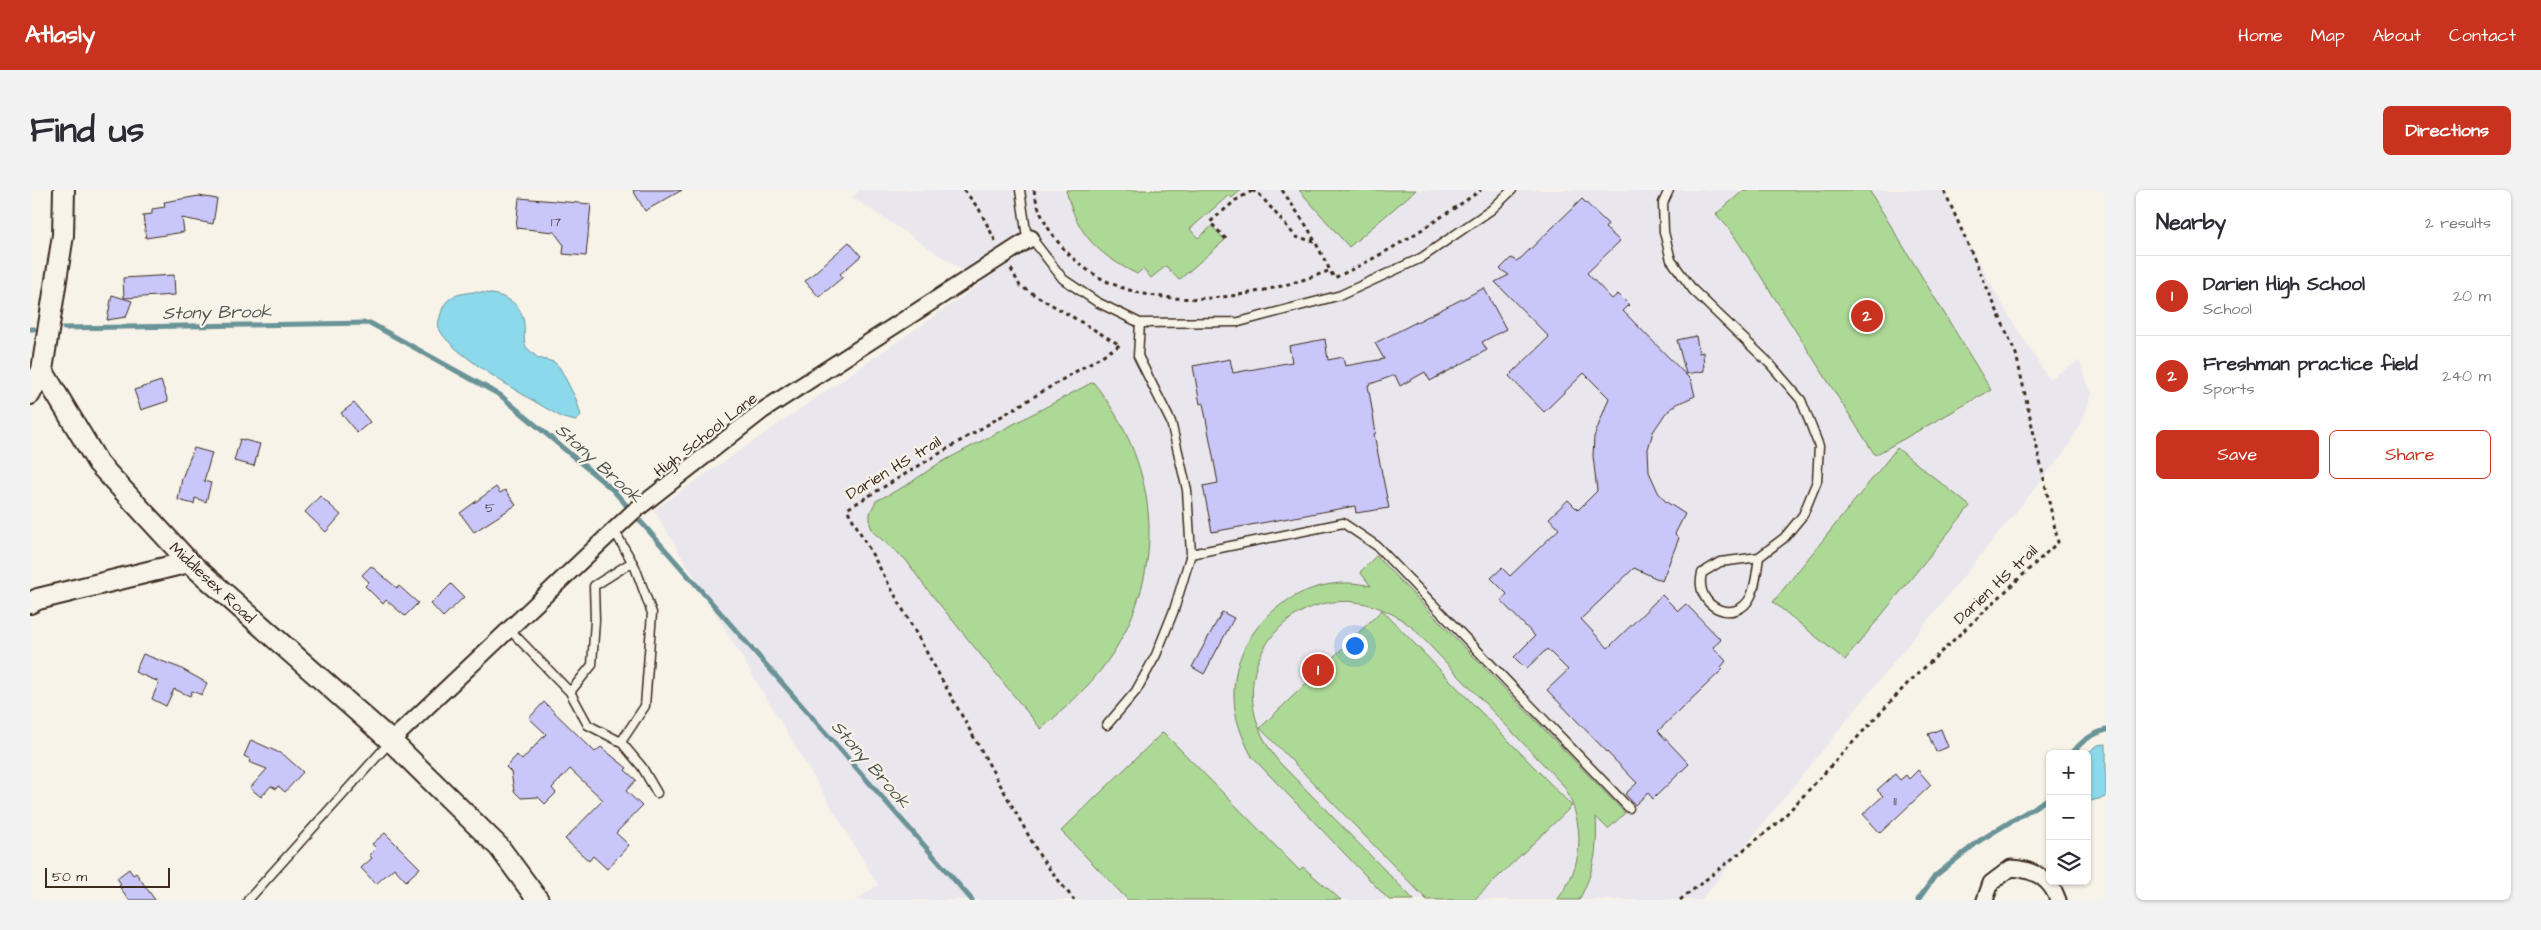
<!DOCTYPE html>
<meta charset="utf-8">
<style>
body{margin:0;font-family:"Architects Daughter",sans-serif;background:#f2f2f3;color:#2b2b33}
.controls{position:absolute;right:15px;bottom:15px;display:grid;overflow:hidden;border-radius:8px;box-shadow:0 1px 4px #0004}
.controls button{width:45px;height:45px;display:grid;place-items:center;padding:0;border:0;border-bottom:1px solid #e1e1e2;background:#fff;color:#2b2b33;font:25px sans-serif}
.scale{position:absolute;left:15px;bottom:12px;width:125px;box-sizing:border-box;padding-left:5px;border:2px solid #3b2a1e;border-top:0;font-size:14px;line-height:18px;white-space:nowrap;color:#3b2a1e;-webkit-text-stroke:4px #f7f3e8;paint-order:stroke}
.you{position:absolute;left:1324px;top:455px;width:18px;height:18px;margin:-12px;border:4px solid #fff;border-radius:50%;background:#1a73e8;box-shadow:0 0 0 8px #1a73e833}
.badge{display:grid;place-items:center;width:32px;height:32px;border-radius:50%;background:#c8321e;color:#fff;font-size:16px;font-weight:700}
.pin{position:absolute;translate:-50% -50%;border:2px solid #fff;box-shadow:0 1px 5px #0006}
.list{margin:0;padding:0;list-style:none}
h2{display:flex;justify-content:space-between;align-items:center;height:65px;margin:0;padding:0 20px;font-size:21px}
h2 small{font-size:16px;font-weight:400;color:#7c7c81}
.list li{display:grid;grid-template-columns:32px 1fr auto;gap:15px;align-items:center;box-sizing:border-box;height:80px;padding:0 20px;border-top:1px solid #e1e1e2}
.list b{display:block;font-size:19px;white-space:nowrap}
.list p{margin:0;font-size:16px;white-space:nowrap;color:#7c7c81}
.list em{font-size:16px;font-style:normal;color:#7c7c81}
.actions{display:flex;gap:10px;padding:15px 20px}
.actions a{flex:1;padding:11px 0;border:1px solid #c8321e;border-radius:8px;text-align:center;font-size:18px;color:#c8321e}
.actions .main{background:#c8321e;color:#fff}
.icon{flex:none;width:28px;height:28px;fill:none;stroke:currentColor;stroke-width:2;stroke-linecap:round;stroke-linejoin:round}
.map{position:relative;flex:none;width:2076px;height:710px;overflow:hidden;border-radius:8px}
header{display:flex;align-items:center;gap:30px;box-sizing:border-box;height:70px;padding:0 25px;background:#c8321e;color:#fff}
header strong{font-size:24px}
nav{display:flex;gap:28px;margin-inline-start:auto;font-size:18px}
.intro{display:flex;align-items:center;justify-content:space-between;box-sizing:border-box;height:120px;padding:0 30px}
h1{margin:0;font-size:35px}
.button{padding:12px 22px;border-radius:8px;background:#c8321e;color:#fff;font-size:18px;font-weight:700}
main{display:flex;gap:30px;padding:0 30px}
aside{flex:1;background:#fff;border-radius:8px;box-shadow:0 1px 4px #0004}
.map>svg:first-child{display:block}
.built{fill:#e9e6ed}
.green{fill:#add996;stroke:#74825a}
.water{fill:#8bd9ea;stroke:#6b9398}
.lines{fill:none;stroke-linecap:round;stroke-linejoin:round}
.stream{stroke:#6b9398;stroke-width:5}
.building{fill:#c9c7fa;stroke:#3b2a1e}
.lane-casing{stroke:#3b2a1e;stroke-width:11}
.street-casing{stroke:#3b2a1e;stroke-width:19}
.secondary-casing{stroke:#3b2a1e;stroke-width:24}
.path{stroke:#3b2a1e;stroke-width:3;stroke-dasharray:4 4;stroke-linecap:butt}
.lane{stroke:#f7f3e8;stroke-width:8}
.street{stroke:#f7f3e8;stroke-width:15}
.secondary{stroke:#f7f3e8;stroke-width:20}
.labels{text-anchor:middle;stroke-width:4.5;stroke-linejoin:round;paint-order:stroke}
.number-label{font-size:14px;fill:#5e5155}
.street-label{font-size:16px;fill:#3b2a1e;stroke:#f7f3e8}
.water-label{font-size:18px;font-style:italic;fill:#4f5651;stroke:#f7f3e8}
</style>
<header>
<strong>Atlasly</strong>
<nav><a>Home</a><a>Map</a><a>About</a><a>Contact</a></nav>
</header>
<div class="intro"><h1>Find us</h1><a class="button">Directions</a></div>
<main>
<div class="map">
<svg width="2076" height="710" viewBox="0 0 2076 710">
<rect width="100%" height="100%" fill="#f7f3e8"/>
<filter id="ink" filterUnits="userSpaceOnUse"><feTurbulence type="fractalNoise" baseFrequency=".02" numOctaves="2"/><feDisplacementMap in="SourceGraphic" scale="10" xChannelSelector="R" yChannelSelector="G"/><feConvolveMatrix kernelMatrix="1 2 1 2 8 2 1 2 1" color-interpolation-filters="sRGB"/></filter>
<g filter="url(#ink)">
<path class="built" d="M829 0H1914L1930 38 1977 123 2019 189 2049 171 2062 204 2052 231 2036 260 1671 710H826L848 695 624 320 952 93 822 7Z"/>
<path class="green" d="M1036 0H1211L1202 8 1199 5 1160 39 1168 48 1182 36 1195 50 1149 90 1136 76 1121 88 1113 79 1107 84C1067 64 1047 44 1036 0Z
M1269 0H1386L1319 57Z
M1714 0H1839L1961 200 1845 265 1728 82 1701 41 1686 24Z
M1063 192C1126 270 1139 369 1086 458 1067 490 1039 515 1011 539L893 394 876 370 843 342 840 334V323L846 311 877 295 908 274Z
M1867 258 1940 316 1815 470 1743 412Z
M1346 366 1595 623 1578 639 1566 627C1568 659 1564 682 1549 710H1527C1555 675 1555 634 1534 596L1383 438C1285 358 1169 474 1249 572L1384 710H1359L1222 567C1212 547 1204 528 1204 506 1202 436 1273 379 1341 396L1330 382Z
M1352 420 1542 616 1444 710H1397L1230 538Z
M1133 542 1269 680 1273 677 1311 710H1098L1031 641Z"/>
<path class="water" d="M443 102C465 103 492 107 494 134 495 142 493 149 496 157L508 168 524 172 530 178 546 209 551 225 546 231 533 228C509 214 417 163 409 138 407 132 411 125 412 120 417 105 430 104 443 102Z
M2076 554V607L2057 612 2056 564 2068 555Z"/>
<g class="lines">
<path class="stream" d="M34 138 340 133 470 205 583 300 942 710
M0 139H4
M2042 564C2050 552 2062 544 2076 540
M1888 710 1905 686 1949 651 2016 610 2020 605"/>
</g>
<path class="building" d="M603 0H652L615 21Z
M169 6 187 9 183 34 152 28 154 42 116 48 113 25 122 24V19L135 17 134 12Z
M489 8 561 14 556 66 533 64 534 55 524 42 486 38Z
M1552 9 1578 34 1575 38 1590 51 1557 83 1582 109 1588 104 1599 115 1593 121 1661 190 1665 206 1647 214 1635 224 1623 242 1618 259 1619 282 1628 302 1635 311 1655 324 1645 344 1649 348 1632 391 1604 378 1551 429 1578 458 1632 405 1648 421 1656 414 1691 450 1683 457 1696 471 1691 477 1693 479 1628 541 1659 574 1623 609 1618 603 1605 615 1595 604 1607 593 1517 500 1538 480 1517 459 1496 479 1484 467 1505 446 1471 411 1477 404 1461 388 1472 378 1480 386 1529 339 1519 328 1538 310 1548 320 1567 301 1563 266 1564 247 1579 208 1554 183 1514 222 1479 186 1519 147 1465 92 1479 85 1470 79 1481 68 1486 71 1491 68Z
M819 52 831 66 810 84 813 87 789 107 775 91Z
M144 85 145 105 94 108 93 88Z
M1454 98 1476 139 1452 152 1457 160 1400 191 1395 182 1370 196 1365 185 1338 195 1346 243 1344 244 1359 318 1326 323 1325 316 1182 342 1173 296 1188 293 1173 213 1170 214 1163 176 1200 169 1203 183 1262 172 1259 156 1295 149 1298 170 1313 167 1315 176 1354 169 1345 153Z
M82 105 102 111 96 127 77 130Z
M1666 146 1669 163 1673 162 1674 181 1656 184 1647 150Z
M131 191 138 211 111 220 104 200Z
M324 213 340 232 327 243 311 223Z
M210 249 230 254 224 276 204 271Z
M164 258 182 263 174 291 181 293 176 312 165 308 164 314 148 310 152 288Z
M466 297 470 303 475 300 486 315 444 342 430 323Z
M290 306 311 325 296 342 275 322Z
M341 376 367 398 369 396 388 413 375 426 356 410 353 414 335 396 339 392 332 385Z
M421 394 434 407 413 427 401 414Z
M1192 422 1204 428 1174 484 1162 477Z
M113 464 150 478 177 493 172 505 162 501 160 506 144 499 136 516 122 509 129 492 105 482Z
M514 512 565 562 571 557 597 578 595 580 606 590 596 601 612 616 586 643 599 655 577 679 563 666 559 671 535 649 573 610 540 579 522 598 526 603 515 614 508 607 491 608 484 601 481 582 476 577 487 565 492 570 516 544 499 528Z
M1911 539 1918 557 1906 562 1898 544Z
M221 550 254 565 273 582 255 602 248 596 246 599 241 596 231 607 220 598 237 579 219 572 220 569 214 566Z
M1888 580 1901 595 1850 643 1833 624 1853 606 1847 600 1865 584 1870 590 1876 585 1879 589Z
M355 643 390 678 376 691 364 678 346 694 331 678 342 668 339 665 346 658 342 654Z
M99 679 103 685 106 683 125 710H99L89 696 91 694 87 688Z"/>
<g class="lines">
<defs>
<path id="lane" d="M990 0 996 41 1033 89 1067 112 1110 133 1209 132 1311 105 1391 68 1461 20 1482 0
M1639 0 1633 13 1634 42 1641 70 1663 100 1740 174 1771 210 1789 256 1787 291 1773 325 1754 348 1729 367 1690 372 1672 383C1663 418 1707 436 1721 406 1726 395 1727 379 1729 367
M584 340 605 377 622 423 615 516 591 552
M1161 364 1313 333 1347 356 1599 618
M478 438 540 502 558 535 591 552 612 577 627 603
M540 502 562 475 565 430 564 396 602 372
M1077 535 1106 501 1126 465 1144 420 1161 364 1157 300 1141 232 1108 166 1110 133
M218 710 361 551"/>
<path id="street" d="M361 551 603 322 732 221 1001 48
M1955 710 1961 693 1981 678C2003 679 2021 689 2028 710"/>
<path id="secondary" d="M34 0 33 45 12 180 68 273 159 372 361 551 469 657 508 710
M0 204 12 180
M0 413 8 409 159 372"/>
</defs>
<use href="#lane" class="lane-casing"/>
<use href="#street" class="street-casing"/>
<use href="#secondary" class="secondary-casing"/>
<path class="path" d="M934 0 949 19 967 54
M1004 0C1008 23 1019 43 1035 60 1100 132 1220 111 1301 80
M1222 0 1230 5 1266 47 1284 51
M1252 0 1278 38 1304 88C1357 64 1403 33 1451 0
M1196 49 1180 32 1206 10 1222 1
M981 79 990 96 1090 155 817 319 1011 668 1044 710
M1650 710 1749 632 1878 493 2028 352 1986 164 1914 0"/>
<use href="#lane" class="lane"/>
<use href="#street" class="street"/>
<use href="#secondary" class="secondary"/>
</g>
</g>
<g class="labels">
<g class="number-label">
<text x="526" y="36">17</text>
<text x="460" y="322">5</text>
<text x="1865" y="615">11</text>
</g>
<g class="street-label">
<text transform="translate(675 244) rotate(-38)" y="6">High School Lane</text>
<text transform="translate(863 277) rotate(-31)" y="6">Darien HS trail</text>
<text transform="translate(183 392) rotate(43)" y="6">Middlesex Road</text>
<text transform="translate(1965 394) rotate(-43)" y="6">Darien HS trail</text>
</g>
<g class="water-label">
<text transform="translate(187 122) rotate(-1)" y="6">Stony Brook</text>
<text transform="translate(569 273) rotate(42)" y="6">Stony Brook</text>
<text transform="translate(841 574) rotate(49)" y="6">Stony Brook</text>
</g>
</g>
</svg>
<div class="controls">
<button>+</button>
<button>−</button>
<button><svg class="icon" aria-label="layers" viewBox="0 0 24 24"><path d="M12 4l9 5-9 5-9-5zM3 14l9 5 9-5"/></svg></button>
</div>
<div class="scale">50 m</div>
<div class="you"></div>
<div class="pin badge" style="left:1288px;top:480px">1</div>
<div class="pin badge" style="left:1837px;top:126px">2</div>
</div>
<aside>
<h2>Nearby<small>2 results</small></h2>
<ul class="list">
<li><span class="badge">1</span><div><b>Darien High School</b><p>School</p></div><em>20 m</em></li>
<li><span class="badge">2</span><div><b>Freshman practice field</b><p>Sports</p></div><em>240 m</em></li>
</ul>
<div class="actions"><a class="main">Save</a><a>Share</a></div>
</aside>
</main>
